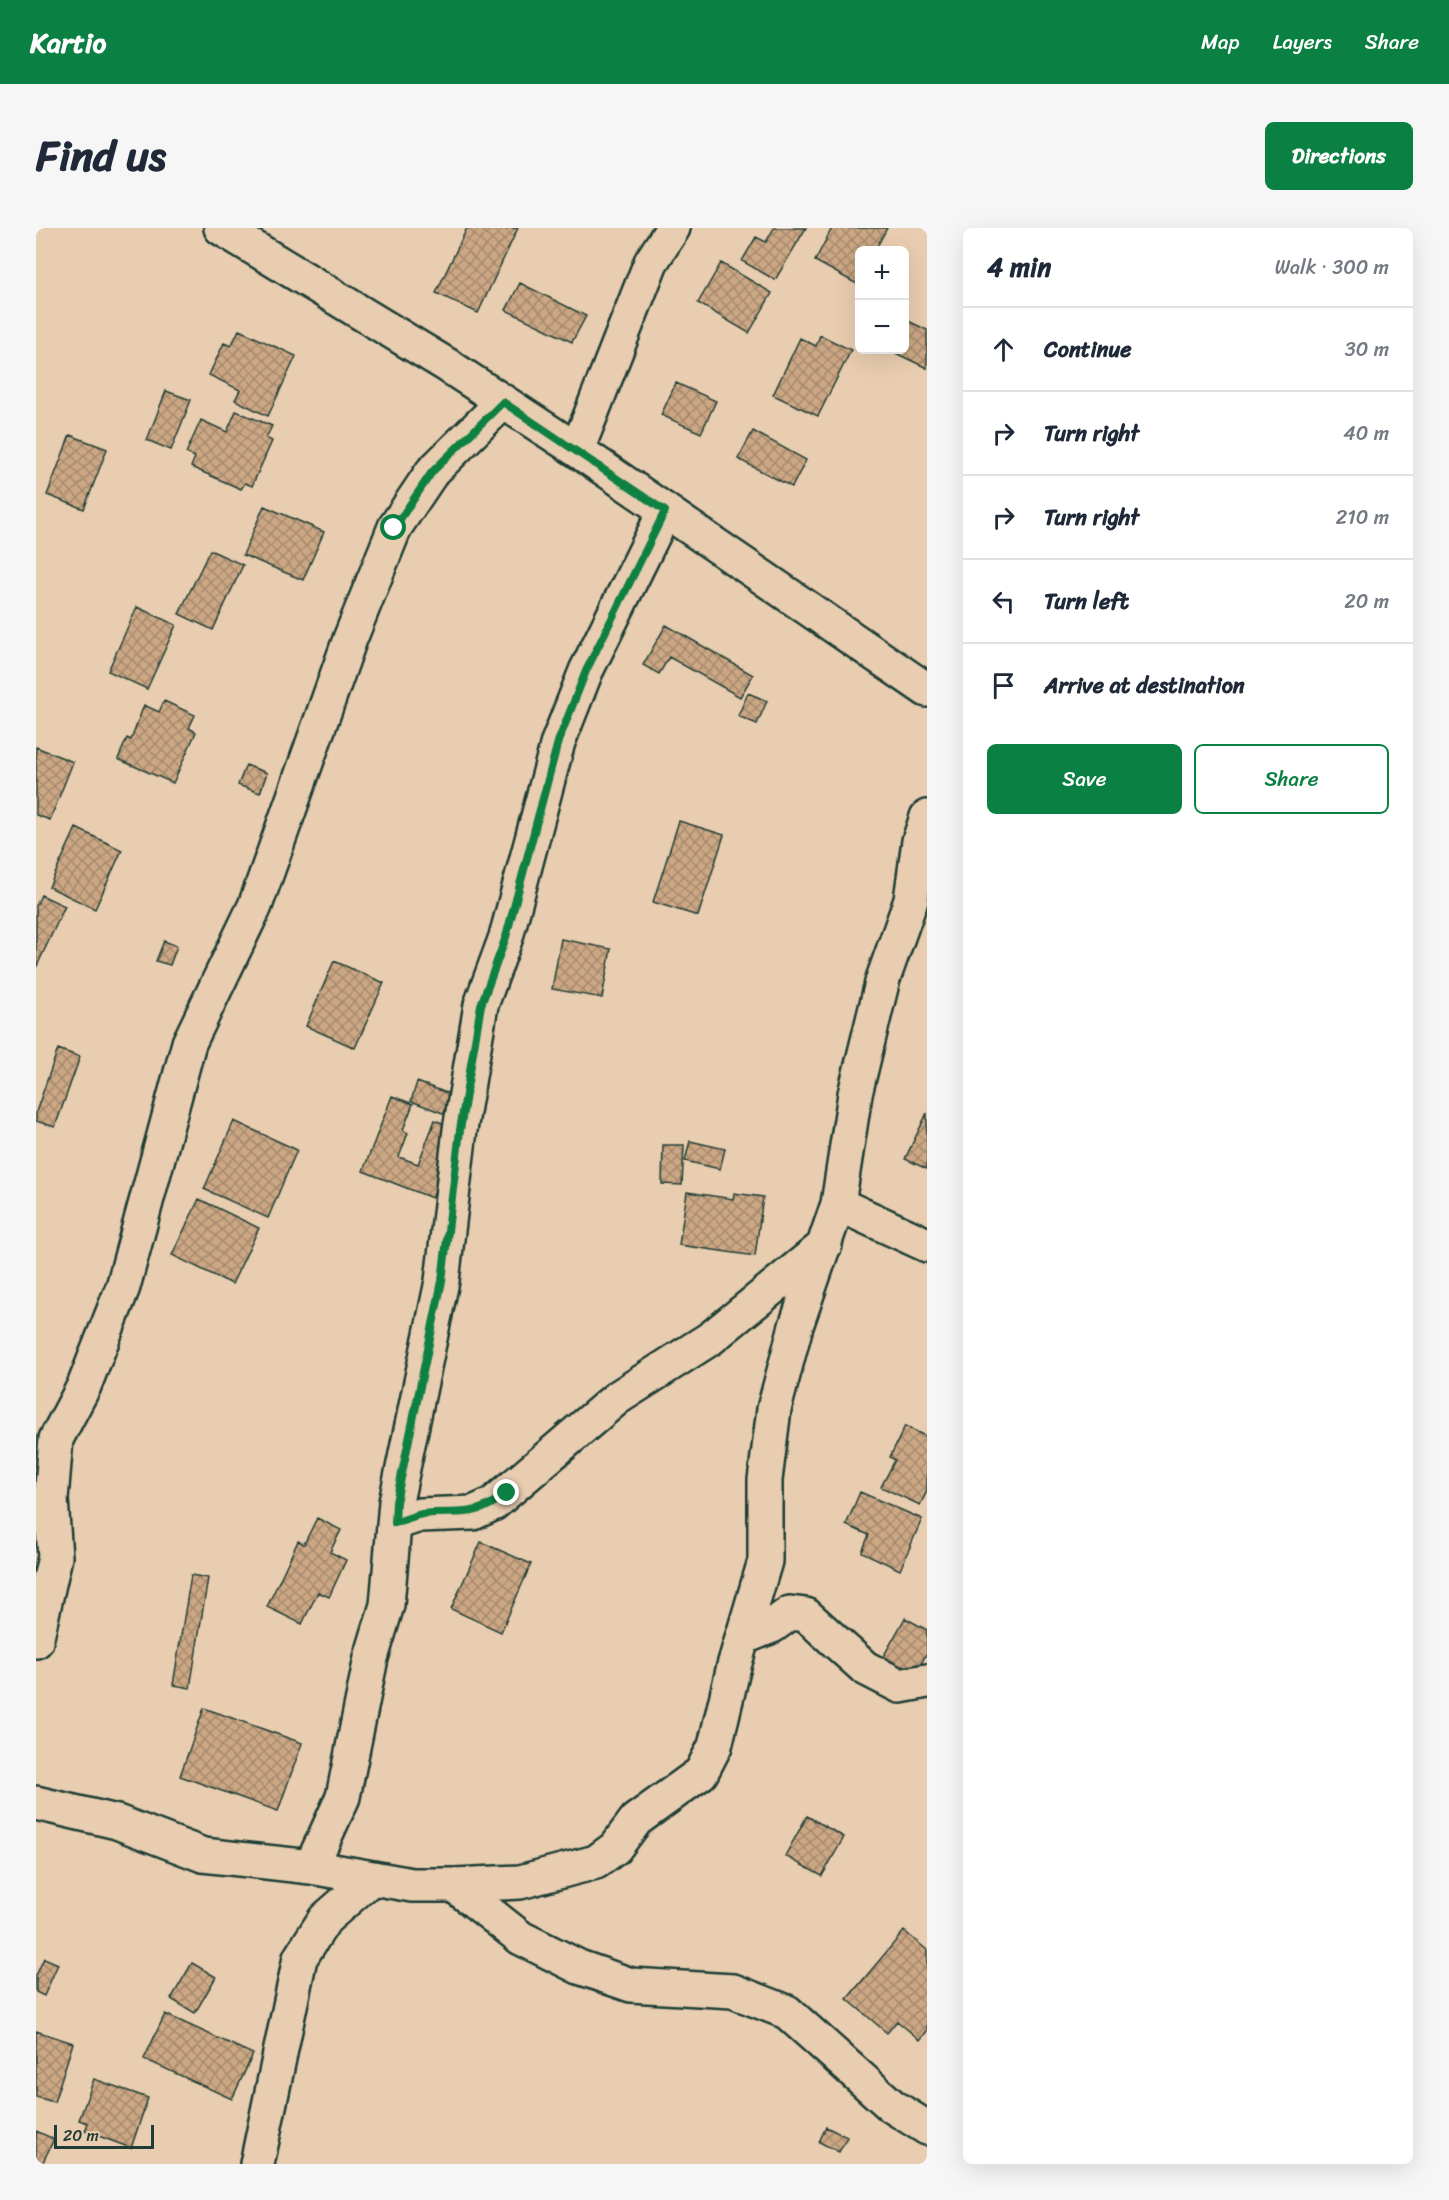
<!DOCTYPE html>
<meta charset="utf-8">
<style>
body{margin:0;font-family:Sriracha,sans-serif;background:#f6f6f7;color:#1f2937}
.controls{position:absolute;right:18px;top:18px;display:grid;overflow:hidden;border-radius:9px;box-shadow:0 6px 24px #0002}
.controls button{width:54px;height:54px;display:grid;place-items:center;padding:0;border:0;border-bottom:2px solid #e0e1e3;background:#fff;color:#1f2937;font:30px sans-serif}
.scale{position:absolute;left:18px;bottom:15px;width:100px;box-sizing:border-box;padding-left:6px;border:3px solid #1f3d34;border-top:0;font-size:16px;line-height:21px;white-space:nowrap;color:#1f3d34;-webkit-text-stroke:4px #e9cdb0;paint-order:stroke}
.stop{position:absolute;width:18px;height:18px;margin:-14px;border:4px solid #0b8043;border-radius:50%;background:#fff}
.stop.end{background:#0b8043;border-color:#fff;box-shadow:0 2px 6px #0008}
.list{margin:0;padding:0;list-style:none}
h2{display:flex;justify-content:space-between;align-items:center;height:78px;margin:0;padding:0 24px;font-size:26px}
h2 small{font-size:20px;font-weight:400;color:#747a83}
.list li{display:grid;grid-template-columns:39px 1fr auto;gap:18px;align-items:center;box-sizing:border-box;height:84px;padding:0 24px;border-top:2px solid #e0e1e3}
.list b{display:block;font-size:22px;white-space:nowrap}
.list em{font-size:20px;font-style:normal;color:#747a83}
.actions{display:flex;gap:12px;padding:18px 24px}
.actions a{flex:1;padding:14px 0;border:2px solid #0b8043;border-radius:9px;text-align:center;font-size:21px;color:#0b8043}
.actions .main{background:#0b8043;color:#fff}
.icon{flex:none;width:33px;height:33px;fill:none;stroke:currentColor;stroke-width:2;stroke-linecap:round;stroke-linejoin:round}
.map{position:relative;flex:none;width:891px;height:1936px;overflow:hidden;border-radius:9px}
header{display:flex;align-items:center;gap:36px;box-sizing:border-box;height:84px;padding:0 30px;background:#0b8043;color:#fff}
header strong{font-size:28px}
nav{display:flex;gap:33px;margin-inline-start:auto;font-size:21px}
.intro{display:flex;align-items:center;justify-content:space-between;box-sizing:border-box;height:144px;padding:0 36px}
h1{margin:0;font-size:42px}
.button{padding:15px 27px;border-radius:9px;background:#0b8043;color:#fff;font-size:21px;font-weight:700}
main{display:flex;gap:36px;padding:0 36px}
aside{flex:1;background:#fff;border-radius:9px;box-shadow:0 6px 24px #0002}
.map>svg:first-child{display:block}
.building{fill:url(#building-cross-hatch);stroke:#1f3d34;stroke-width:1.5}
.lines{fill:none;stroke-linecap:round;stroke-linejoin:round}
.minor-casing{stroke:#1f3d34;stroke-width:38}
.minor{stroke:#e9cdb0;stroke-width:33}
.route{stroke:#0b8043;stroke-width:8}
</style>
<header>
<strong>Kartio</strong>
<nav><a>Map</a><a>Layers</a><a>Share</a></nav>
</header>
<div class="intro"><h1>Find us</h1><a class="button">Directions</a></div>
<main>
<div class="map">
<svg width="891" height="1936" viewBox="0 0 891 1936">
<defs>
<pattern id="building-cross-hatch" width="8" height="8" patternUnits="userSpaceOnUse" patternTransform="scale(1.5)"><rect width="8" height="8" fill="#cca784"/><path d="M0 0l8 8M0 8l8-8" fill="none" stroke="#a5896d"/></pattern>
</defs>
<rect width="100%" height="100%" fill="#e9cdb0"/>
<filter id="ink" filterUnits="userSpaceOnUse"><feTurbulence type="fractalNoise" baseFrequency=".0167" numOctaves="2"/><feDisplacementMap in="SourceGraphic" scale="12" xChannelSelector="R" yChannelSelector="G"/><feConvolveMatrix kernelMatrix="1 2 1 2 8 2 1 2 1" color-interpolation-filters="sRGB"/></filter>
<g filter="url(#ink)">
<path class="building" d="M431 0H482L442 85 400 65Z
M738 0H770L739 52 706 33 720 9 730 14Z
M796 0H851L839 22H824V51L821 56 779 33Z
M685 35 736 65 713 105 662 75Z
M484 55 550 88 536 114 470 82Z
M868 91 891 102V140L853 122H868Z
M203 102 260 128 232 188 199 172 204 162 173 147 188 115 195 118Z
M784 107 815 122 782 188 737 167 764 110 780 118Z
M640 155 680 173 665 205 625 187Z
M130 163 155 172 135 222 111 212Z
M200 183 236 198 230 210 236 213 216 258 209 255 205 261 155 239 159 229 150 225 165 192 191 204Z
M717 203 770 232 756 259 702 231Z
M34 207 71 221 48 281 11 267Z
M228 278 288 304 267 352 207 327Z
M174 322 207 337 177 402 143 386Z
M101 379 140 397 111 461 72 443Z
M630 397 717 447 704 469 633 429 623 446 607 437Z
M712 465 731 473 721 496 702 488Z
M128 473 159 487 153 500 160 504 137 555 82 531 91 510 95 512 108 477 123 484Z
M0 519 37 534 14 592 0 587Z
M210 537 231 545 224 565 202 557Z
M643 593 688 607 662 688 617 674Z
M40 600 86 622 59 681 13 659Z
M5 667 29 678 0 740V678Z
M525 711 575 721 566 770 516 761Z
M128 713 141 718 134 737 120 733Z
M298 733 348 755 319 820 270 798Z
M22 821 44 829 19 899 0 893V884Z
M381 854 419 868 412 887 375 873Z
M356 868 377 876 367 902 372 905 363 929 382 936 399 892 423 902 396 970 327 943Z
M891 885V941L869 931Z
M198 893 261 922 232 990 168 961Z
M654 913 689 921 684 941 649 933Z
M627 917H648L646 957 626 956Z
M651 964 697 971 698 965 727 969 719 1028 643 1017Z
M163 971 223 1000 196 1056 136 1027Z
M869 1198 891 1209V1263L884 1277 845 1259 859 1232 854 1229Z
M824 1264 886 1291 864 1342 826 1324 833 1307 810 1297Z
M281 1290 305 1302 294 1324 310 1332 293 1369 282 1364 266 1396 231 1379 262 1313 268 1316Z
M445 1314 495 1336 465 1404 415 1381Z
M155 1347 172 1350 154 1460 137 1457Z
M869 1390 891 1402V1425L874 1455 842 1438Z
M168 1480 266 1515 242 1583 144 1548Z
M771 1588 808 1609 786 1648 749 1628Z
M868 1703 891 1722V1803L884 1812 861 1793 851 1805 811 1771Z
M8 1730 22 1736 8 1768 0 1764V1748Z
M156 1735 180 1749 159 1785 135 1771Z
M129 1786 217 1826 196 1871 108 1831Z
M0 1803 37 1815 18 1874 0 1869Z
M58 1851 112 1870 95 1920 49 1903 52 1895 43 1892Z
M790 1899 811 1909 803 1924 783 1914Z
M0 1903 18 1911 6 1936H0Z"/>
<g class="lines">
<defs>
<path id="minor" d="M185 0 411 137 541 222 891 462
M541 222 615 34 637 0
M802 976 891 1017
M359 1295 384 1287 437 1285 457 1276 581 1170 675 1110 789 1017
M706 1410 736 1398 754 1385 770 1387 829 1440 864 1458 891 1453
M0 1413 19 1329 15 1271 20 1211 48 1158 87 1059 153 815 219 678 314 411 359 299 396 244 467 174
M0 1575 81 1594 167 1627 275 1639 376 1657H418L485 1710 543 1739 595 1757 697 1763 751 1784 856 1878 891 1900
M275 1639 307 1569 335 1430 351 1377 360 1274 406 1053 424 902 445 777 470 709 522 514 550 443 629 283
M418 1657 484 1654 560 1634 579 1620 600 1592 665 1545 679 1518 698 1438 729 1333V1252L738 1181 760 1098 802 976 819 866 847 751 875 672 883 613 891 589
M221 1936 264 1730 289 1691 336 1650"/>
</defs>
<use href="#minor" class="minor-casing"/>
<use href="#minor" class="minor"/>
</g>
</g>
<g class="lines" filter="url(#ink)">
<path class="route" d="M358 300 396 244 467 174 629 283 550 443 522 514 470 709 445 777 424 902 406 1053 360 1274 359 1295C367 1292 377 1288 386 1286 425 1282 437 1292 471 1265"/>
</g>
</svg>
<div class="controls">
<button>+</button>
<button>−</button>
</div>
<div class="scale">20 m</div>
<div class="stop" style="left:358px;top:300px"></div>
<div class="stop end" style="left:471px;top:1265px"></div>
</div>
<aside>
<h2>4 min<small>Walk · 300 m</small></h2>
<ul class="list">
<li><svg class="icon" aria-label="ahead" viewBox="0 0 24 24"><path d="M12 20V5M6 11l6-6 6 6"/></svg><div><b>Continue</b></div><em>30 m</em></li>
<li><svg class="icon" aria-label="right" viewBox="0 0 24 24"><path d="M7 20v-9h11M14 6l5 5-5 5"/></svg><div><b>Turn right</b></div><em>40 m</em></li>
<li><svg class="icon" aria-label="right" viewBox="0 0 24 24"><path d="M7 20v-9h11M14 6l5 5-5 5"/></svg><div><b>Turn right</b></div><em>210 m</em></li>
<li><svg class="icon" aria-label="left" viewBox="0 0 24 24"><path d="M17 20v-9H6M10 6l-5 5 5 5"/></svg><div><b>Turn left</b></div><em>20 m</em></li>
<li><svg class="icon" aria-label="arrive" viewBox="0 0 24 24"><path d="M6 21V4h12l-3 4 3 4H6"/></svg><div><b>Arrive at destination</b></div></li>
</ul>
<div class="actions"><a class="main">Save</a><a>Share</a></div>
</aside>
</main>
